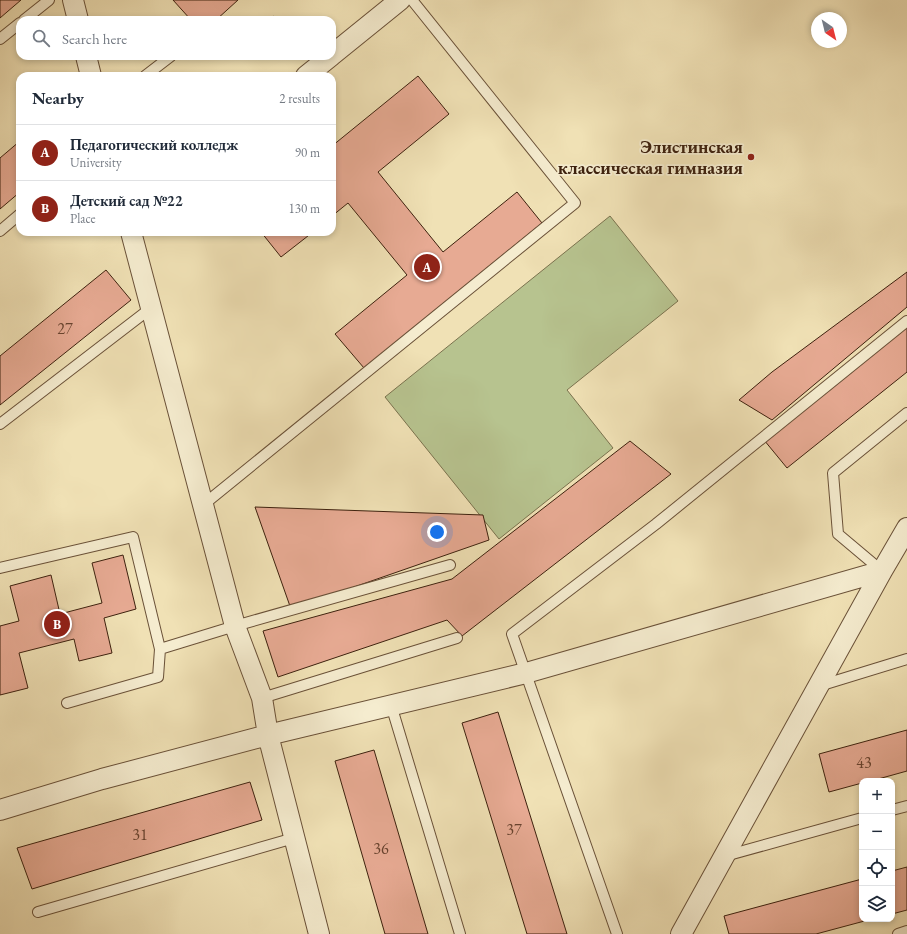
<!DOCTYPE html>
<meta charset="utf-8">
<style>
body{margin:0;font-family:"EB Garamond",serif;background:#f6f6f7;color:#1f2937}
.controls{position:absolute;right:12px;bottom:12px;display:grid;overflow:hidden;border-radius:8px;box-shadow:0 2px 6px #0003}
.controls button{width:36px;height:36px;display:grid;place-items:center;padding:0;border:0;border-bottom:1px solid #e0e1e3;background:#fff;color:#1f2937;font:20px sans-serif}
.compass{position:absolute;left:811px;top:12px;width:36px;height:36px;border-radius:50%;background:#fff;box-shadow:0 2px 6px #0003;rotate:145deg}
.you{position:absolute;left:437px;top:532px;width:14px;height:14px;margin:-10px;border:3px solid #fff;border-radius:50%;background:#1a73e8;box-shadow:0 0 0 6px #1a73e833}
.badge{display:grid;place-items:center;width:26px;height:26px;border-radius:50%;background:#8f2418;color:#fff;font-size:13px;font-weight:700}
.pin{position:absolute;translate:-50% -50%;border:2px solid #fff;box-shadow:0 1px 4px #0006}
.list{margin:0;padding:0;list-style:none}
h2{display:flex;justify-content:space-between;align-items:center;height:52px;margin:0;padding:0 16px;font-size:17px}
h2 small{font-size:13px;font-weight:400;color:#747a83}
.list li{display:grid;grid-template-columns:26px 1fr auto;gap:12px;align-items:center;box-sizing:border-box;height:56px;padding:0 16px;border-top:1px solid #e0e1e3}
.list b{display:block;font-size:15px;white-space:nowrap}
.list p{margin:0;font-size:13px;white-space:nowrap;color:#747a83}
.list em{font-size:13px;font-style:normal;color:#747a83}
.icon{flex:none;width:22px;height:22px;fill:none;stroke:currentColor;stroke-width:2;stroke-linecap:round;stroke-linejoin:round}
.map{position:relative;flex:none;width:907px;height:934px;overflow:hidden}
.search{position:absolute;background:#fff;box-shadow:0 2px 6px #0003;left:16px;top:16px;width:320px;height:44px;display:flex;align-items:center;gap:10px;box-sizing:border-box;padding:0 14px;border-radius:12px;color:#747a83;font-size:15px}
.panel{position:absolute;background:#fff;box-shadow:0 2px 6px #0003;left:16px;top:72px;width:320px;height:164px;border-radius:12px}
.map>svg:first-child{display:block}
.green{fill:#b7c38f;stroke:#7a724e}
.building{fill:#e7aa93;stroke:#3d210e}
.lines{fill:none;stroke-linecap:round;stroke-linejoin:round}
.lane-casing{stroke:#6a5138;stroke-width:12}
.street-casing{stroke:#6a5138;stroke-width:22}
.lane{stroke:#f5eccf;stroke-width:10}
.street{stroke:#f5eccf;stroke-width:20}
.poi-dot{fill:#8f2418;stroke:#f5eccf;stroke-width:1.5}
.labels{text-anchor:middle;stroke-width:3.5;stroke-linejoin:round;paint-order:stroke}
.number-label{font-size:16px;fill:#68432f}
.poi-label{font-size:18px;font-weight:bold;fill:#3d210e;stroke:#f5eccf;text-anchor:end}
</style>
<div class="map">
<svg width="907" height="934" viewBox="0 0 907 934">
<rect width="100%" height="100%" fill="#f0e1b5"/>
<filter id="stains"><feTurbulence type="fractalNoise" baseFrequency=".005" numOctaves="4"/><feColorMatrix values="0 0 0 0 .2 0 0 0 0 .09 0 0 0 0 .02 0 0 0 .5 -.17"/></filter>
<radialGradient id="worn" r=".72"><stop offset=".6" stop-color="#630" stop-opacity="0"/><stop offset="1" stop-color="#630" stop-opacity=".3"/></radialGradient>
<path class="green" d="M610 216 678 301 567 390 613 448 499 539 385 397Z"/>
<path class="building" d="M0 0H21L0 18Z
M173 0H238L216 20H191Z
M274 16 278 20H269Z
M418 76 449 114 378 172 443 252 517 192 542 223 364 368 335 334 407 275 348 203 332 216V146Z
M20 141V192L0 209V158Z
M261 232H313L281 257Z
M106 270 131 300 0 405V356Z
M907 272V307L772 420 739 400 772 372Z
M907 325V372L787 468 764 440Z
M630 441 671 474 462 636 447 620 278 677 263 631 452 579Z
M255 507 483 515 489 540 291 609Z
M123 555 136 609 104 618 112 653 79 661 74 639 19 653 28 688 0 695V626L19 621 10 586 51 575 60 614 102 603 92 563Z
M498 712 567 934H527L462 723Z
M907 730V771L871 781H862V783L829 792 819 754Z
M374 750 428 934H385L335 761Z
M250 782 262 820 32 889 17 848Z
M907 867V910L892 914V871Z
M862 879V919H872L816 934H729L724 916Z"/>
<g class="lines">
<defs>
<path id="lane" d="M24 20 49 0
M0 39 20 23
M145 76 171 56
M0 231 20 214
M0 424 151 308
M203 505 575 203 412 0
M0 568 133 537 160 649
M882 571 838 534 833 473 907 413
M819 686 907 659
M262 698 457 638
M67 703 158 677 160 649 235 626 450 565
M391 705 460 934
M892 810 907 806
M725 856 862 818
M38 912 294 838
M617 934 512 634 656 524 907 321
M898 934 907 931"/>
<path id="street" d="M73 0 78 20
M332 55 400 0
M86 56 91 76
M306 76 331 56
M131 232 235 626 262 698 268 735 319 934
M0 810 102 779 268 735 526 673 882 571
M681 934 882 571 907 528"/>
</defs>
<use href="#lane" class="lane-casing"/>
<use href="#street" class="street-casing"/>
<use href="#lane" class="lane"/>
<use href="#street" class="street"/>
</g>
<circle class="poi-dot" cx="751" cy="157" r="4"/>
<g class="labels">
<g class="number-label">
<text x="65" y="334">27</text>
<text x="864" y="768">43</text>
<text x="514" y="835">37</text>
<text x="140" y="840">31</text>
<text x="381" y="854">36</text>
</g>
<g class="poi-label">
<text x="743" y="153">Элистинская<tspan x="743" dy="21">классическая гимназия</tspan></text>
</g>
</g>
<rect width="100%" height="100%" filter="url(#stains)"/>
<rect width="100%" height="100%" fill="url(#worn)"/>
</svg>
<div class="controls">
<button>+</button>
<button>−</button>
<button><svg class="icon" aria-label="locate" viewBox="0 0 24 24"><circle cx="12" cy="12" r="6"/><path d="M12 2v4M12 18v4M2 12h4M18 12h4"/></svg></button>
<button><svg class="icon" aria-label="layers" viewBox="0 0 24 24"><path d="M12 4l9 5-9 5-9-5zM3 14l9 5 9-5"/></svg></button>
</div>
<svg class="compass" viewBox="-18 -18 36 36"><path d="M0-13l5 13h-10z" fill="#e53935"/><path d="M0 13l5-13h-10z" fill="#747a83"/></svg>
<div class="you"></div>
<div class="pin badge" style="left:427px;top:267px">A</div>
<div class="pin badge" style="left:57px;top:624px">B</div>
<div class="search"><svg class="icon" aria-label="search" viewBox="0 0 24 24"><circle cx="10" cy="10" r="6"/><path d="M15 15l6 6"/></svg>Search here</div>
<section class="panel">
<h2>Nearby<small>2 results</small></h2>
<ul class="list">
<li><span class="badge">A</span><div><b>Педагогический колледж</b><p>University</p></div><em>90 m</em></li>
<li><span class="badge">B</span><div><b>Детский сад №22</b><p>Place</p></div><em>130 m</em></li>
</ul>
</section>
</div>
